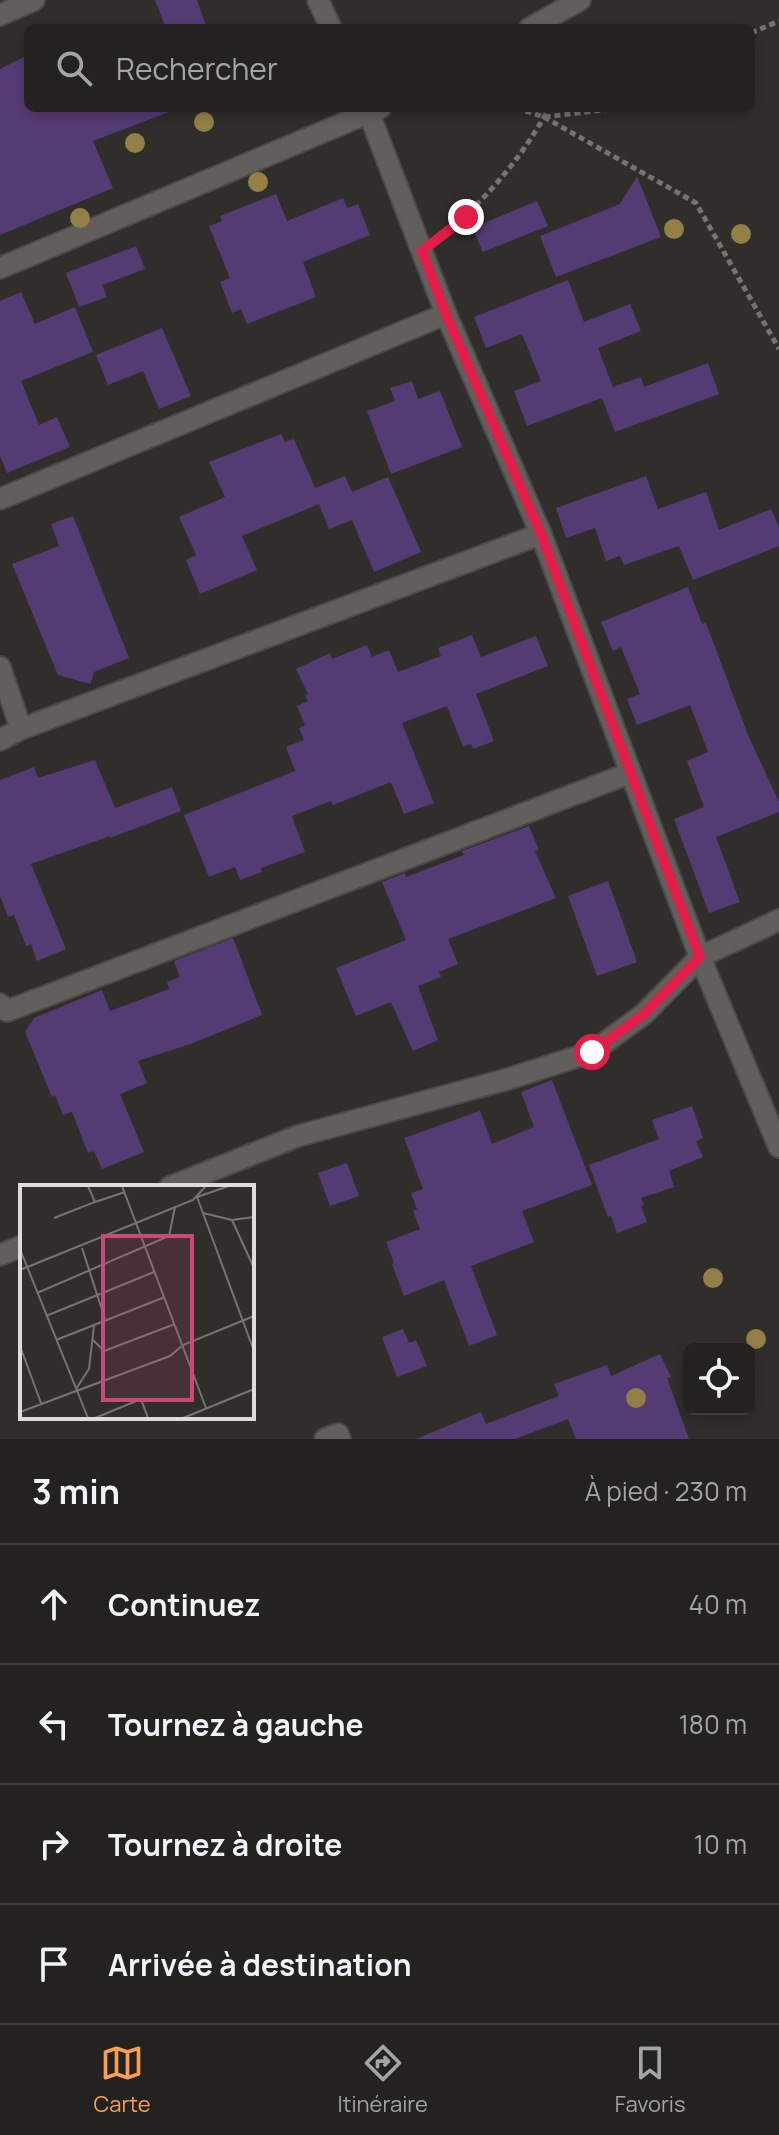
<!DOCTYPE html>
<html lang="fr">
<meta charset="utf-8">
<style>
body{margin:0;font-family:Manrope,sans-serif;background:#2f2f2d;color:#f1f3f6}
.controls{position:absolute;right:24px;bottom:24px;display:grid;overflow:hidden;border-radius:12px;box-shadow:0 4px 12px #0003}
.controls button{width:72px;height:72px;display:grid;place-items:center;padding:0;border:0;border-bottom:2px solid #403f3e;background:#232220;color:#f1f3f6;font:40px sans-serif}
.stop{position:absolute;width:24px;height:24px;margin:-18px;border:6px solid #e11d48;border-radius:50%;background:#fff}
.stop.end{background:#e11d48;border-color:#fff;box-shadow:0 2px 8px #0008}
.list{margin:0;padding:0;list-style:none}
h2{display:flex;justify-content:space-between;align-items:center;height:104px;margin:0;padding:0 32px;font-size:34px}
h2 small{font-size:26px;font-weight:400;color:#a3a4a5}
.list li{display:grid;grid-template-columns:52px 1fr auto;gap:24px;align-items:center;box-sizing:border-box;height:120px;padding:0 32px;border-top:2px solid #403f3e}
.list b{display:block;font-size:30px;white-space:nowrap}
.list em{font-size:26px;font-style:normal;color:#a3a4a5}
.icon{flex:none;width:44px;height:44px;fill:none;stroke:currentColor;stroke-width:2;stroke-linecap:round;stroke-linejoin:round}
.map{position:relative;flex:none;width:779px;height:1439px;overflow:hidden}
.search{position:absolute;background:#232220;box-shadow:0 4px 12px #0003;left:24px;right:24px;top:24px;height:88px;display:flex;align-items:center;gap:20px;box-sizing:border-box;padding:0 28px;border-radius:12px;color:#a3a4a5;font-size:30px}
.sheet{height:584px;background:#232220}
nav{display:flex;justify-content:space-around;align-items:center;box-sizing:border-box;height:112px;border-top:2px solid #403f3e;background:#232220;font-size:22px;color:#a3a4a5}
nav a{display:grid;justify-items:center;gap:4px}
nav .on{color:#fa9f4f}
.map>svg:first-child{display:block}
.building{fill:#553b73}
.lines{fill:none;stroke-linecap:round;stroke-linejoin:round}
.minor-casing{stroke:#4a4947;stroke-width:24}
.path{stroke:#747371;stroke-width:5;stroke-dasharray:6 4;stroke-linecap:butt}
.minor{stroke:#605f5c;stroke-width:20}
.tree{fill:#947f47}
.route{stroke:#e11d48;stroke-width:10}
.inset-road{fill:none;stroke:#757471;stroke-width:2}
.view{fill:#c9497b;fill-opacity:0.15;stroke:#c9497b;stroke-width:4}
.inset-edge{fill:none;stroke:#dddcda;stroke-width:4}
</style>
<div class="map">
<svg width="779" height="1439" viewBox="0 0 779 1439">
<rect width="100%" height="100%" fill="#2f2e2b"/>
<path class="building" d="M155 0H197L207 28H166Z
M28 55V108H174V110L93 141 113 188 0 235V69Z
M637 176 661 237 556 277 540 236 620 204Z
M276 194 287 221 343 198 347 208 358 204 370 235 303 262 316 297 247 324 241 309 232 313 220 282 230 278 209 226 222 221 220 216Z
M537 201 548 226 483 252 472 228Z
M136 246 145 269 102 285 107 297 79 307 66 273Z
M568 280 584 322 630 304 641 331 598 348 613 387 641 377 644 387 708 363 719 394 615 432 602 398 527 426 514 391 541 381 522 334 486 348 474 317Z
M21 292 35 324 75 307 93 352 21 381 39 425 57 417 70 447 7 473 0 456V301Z
M162 328 191 396 159 409 143 371 108 385 96 355Z
M412 381 418 399 440 391 462 447 391 474 367 411 395 401 390 388Z
M281 434 285 442 294 439 315 488 345 476 352 492 388 477 421 552 374 572 352 520 329 529 319 504 242 536 257 570 200 594 186 560 196 555 179 517 225 497 209 462Z
M646 476 658 509 706 492 719 530 771 509 779 528V546L693 580 679 546 624 565 620 556 606 561 595 528 566 538 556 508Z
M73 516 129 658 94 672 90 684 58 675 12 564 59 546 51 524Z
M688 587 702 624 706 623 748 735 779 802V812L716 837 740 902 709 913 674 819 704 807 687 761 708 752 690 705 637 725 627 699 640 694 621 647 613 651 601 622Z
M472 635 481 657 536 636 548 666 476 694 494 741 473 749 471 744 463 747 447 706 402 723 434 803 404 814 391 782 333 805 331 801 292 816 305 852 261 868 262 872 240 880 235 867 209 877 184 815 295 771 286 747 304 740 299 728 305 725 297 706 308 701 305 695 308 694 296 669 330 653 332 659 367 645 372 657 389 650 398 672 441 656 438 648Z
M95 760 115 808 172 787 181 811 110 838V836L31 864 66 949 37 961 31 944 26 946 14 915 8 917 0 896V780L34 767 38 778Z
M529 826 539 850 535 851 556 898 448 939 458 964 439 972 441 977 418 986 438 1040 413 1051 391 1002 356 1016 336 968 406 940 382 882 405 873 406 877 464 855 462 851Z
M608 881 637 962 597 976 568 896Z
M233 938 262 1015 193 1043 138 1061 147 1083 120 1094 144 1152 102 1169 94 1151 88 1153 72 1112 63 1115 55 1095 52 1097 25 1032 34 1018 102 990 110 1011 169 989 167 982 180 977 174 961Z
M552 1080 592 1185 522 1211 534 1242 471 1266 497 1335 469 1346 444 1280 404 1296 392 1264 394 1263 386 1242 420 1229 413 1211 417 1209 411 1193 423 1189 404 1138 480 1111 492 1144 534 1127 521 1092Z
M692 1106 703 1138 696 1141 703 1157 669 1171 674 1187 641 1198 644 1205 641 1206 647 1222 617 1233 611 1216 608 1217 589 1165 659 1139 652 1120Z
M347 1163 359 1196 330 1206 318 1173Z
M403 1329 409 1343 416 1340 427 1366 397 1377 382 1337Z
M660 1354 671 1377 667 1378 689 1439H576L568 1419 515 1439H416L481 1412 486 1424 559 1396 554 1384 607 1365 611 1376Z"/>
<g class="lines">
<defs>
<path id="minor" d="M318 0 331 28
M0 15 34 0
M530 28 580 0
M367 108 446 314 541 534 700 957 779 1147
M0 268 380 108
M0 499 446 314
M0 667 21 729
M0 740 21 729 541 534
M0 1004 7 1011 630 773
M170 1187 298 1136 508 1079 592 1052 644 1014 700 957 779 920
M0 1255 22 1246
M325 1439 338 1434 340 1439"/>
</defs>
<use href="#minor" class="minor-casing"/>
<path class="path" d="M751 33 779 21
M516 108 544 117 620 108
M544 117 696 203 779 349
M438 238C484 203 522 158 549 108"/>
<use href="#minor" class="minor"/>
</g>
<g class="tree">
<circle cx="204" cy="122" r="10"/>
<circle cx="135" cy="143" r="10"/>
<circle cx="258" cy="182" r="10"/>
<circle cx="80" cy="218" r="10"/>
<circle cx="674" cy="229" r="10"/>
<circle cx="741" cy="234" r="10"/>
<circle cx="713" cy="1278" r="10"/>
<circle cx="756" cy="1339" r="10"/>
<circle cx="636" cy="1398" r="10"/>
</g>
<g class="lines">
<path class="route" d="M466 217 422 251 446 314 541 534 700 957 644 1014 592 1052"/>
</g>
<g transform="translate(20 1185)">
<rect width="234" height="234" fill="#2f2e2b"/>
<path class="inset-road" d="M102 1 186 223M177 12 234 166M177 12 209 1M75 17 105 7M183 28 212 35 234 32M34 33 75 17 68 1M212 35 234 83M62 63 85 134M0 64 68 233M0 85 173 15 186 1M17 108 149 51 155 22M26 131 134 87M36 155 145 112M73 155 84 166 155 139M0 161 21 218M56 204 69 184 74 141M0 227 150 171 163 160 234 131M75 233 121 214 128 233M163 233 234 204"/>
<path class="view" d="M83 51H172V215H83Z"/>
<rect width="234" height="234" class="inset-edge"/>
</g>
</svg>
<div class="controls">
<button><svg class="icon" aria-label="locate" viewBox="0 0 24 24"><circle cx="12" cy="12" r="6"/><path d="M12 2v4M12 18v4M2 12h4M18 12h4"/></svg></button>
</div>
<div class="stop" style="left:592px;top:1052px"></div>
<div class="stop end" style="left:466px;top:217px"></div>
<div class="search"><svg class="icon" aria-label="search" viewBox="0 0 24 24"><circle cx="10" cy="10" r="6"/><path d="M15 15l6 6"/></svg>Rechercher</div>
</div>
<section class="sheet">
<h2>3 min<small>À pied · 230 m</small></h2>
<ul class="list">
<li><svg class="icon" aria-label="ahead" viewBox="0 0 24 24"><path d="M12 20V5M6 11l6-6 6 6"/></svg><div><b>Continuez</b></div><em>40 m</em></li>
<li><svg class="icon" aria-label="left" viewBox="0 0 24 24"><path d="M17 20v-9H6M10 6l-5 5 5 5"/></svg><div><b>Tournez à gauche</b></div><em>180 m</em></li>
<li><svg class="icon" aria-label="right" viewBox="0 0 24 24"><path d="M7 20v-9h11M14 6l5 5-5 5"/></svg><div><b>Tournez à droite</b></div><em>10 m</em></li>
<li><svg class="icon" aria-label="arrive" viewBox="0 0 24 24"><path d="M6 21V4h12l-3 4 3 4H6"/></svg><div><b>Arrivée à destination</b></div></li>
</ul>
</section>
<nav>
<a class="on"><svg class="icon" aria-label="map" viewBox="0 0 24 24"><path d="M3 6l6-2 6 2 6-2v14l-6 2-6-2-6 2zM9 4v14M15 6v14"/></svg>Carte</a>
<a><svg class="icon" aria-label="directions" viewBox="0 0 24 24"><path d="M12 3l9 9-9 9-9-9zM9 14v-3h6M13 9l2 2-2 2"/></svg>Itinéraire</a>
<a><svg class="icon" aria-label="saved" viewBox="0 0 24 24"><path d="M7 4h10v16l-5-4-5 4z"/></svg>Favoris</a>
</nav>
